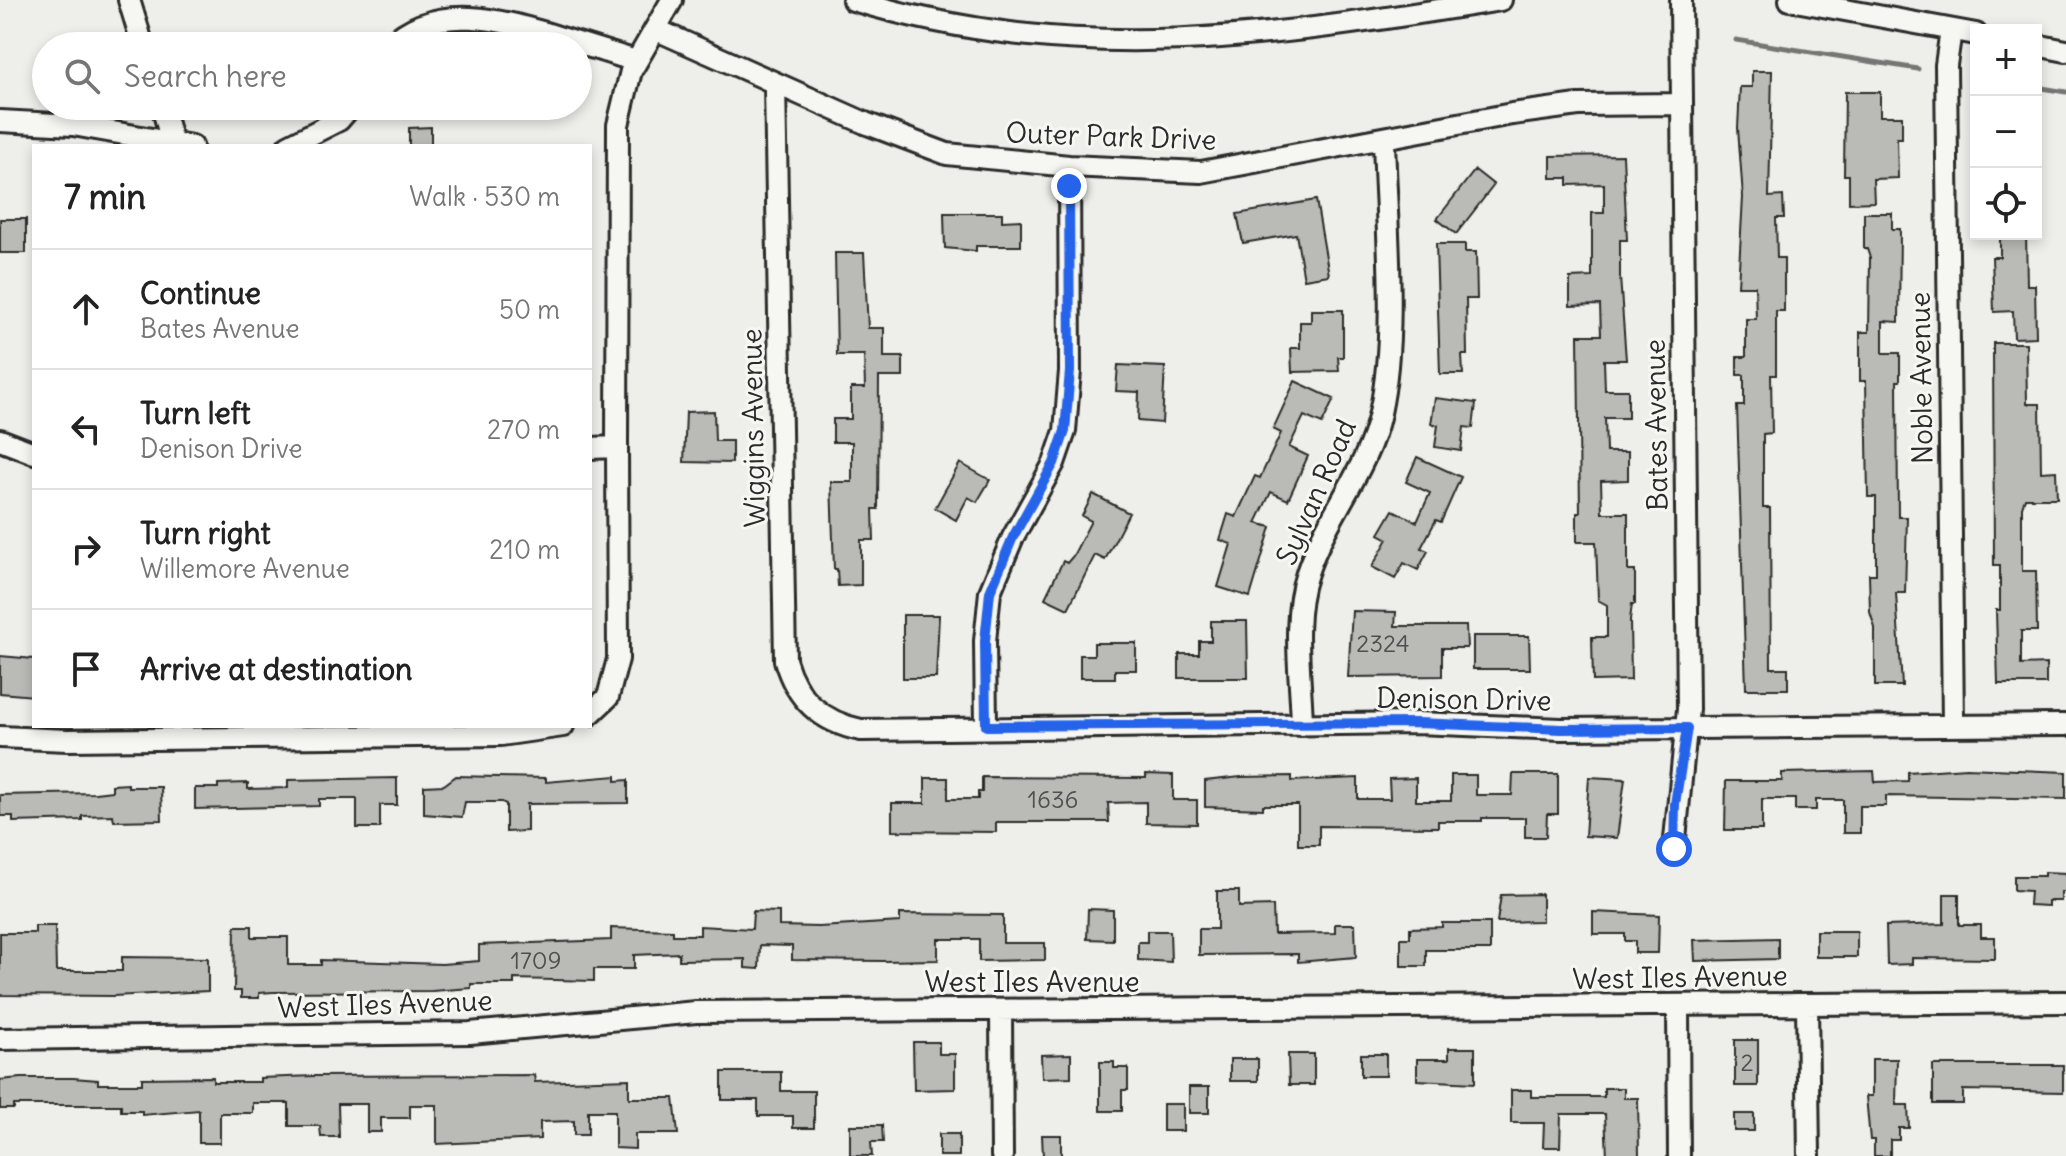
<!DOCTYPE html>
<meta charset="utf-8">
<style>
body{margin:0;font-family:Delius,sans-serif;background:#f6f6f6;color:#222}
.controls{position:absolute;right:24px;top:24px;display:grid;overflow:hidden;border-radius:0px;box-shadow:0 4px 12px #0003}
.controls button{width:72px;height:72px;display:grid;place-items:center;padding:0;border:0;border-bottom:2px solid #e0e0e0;background:#fff;color:#222;font:40px sans-serif}
.stop{position:absolute;width:24px;height:24px;margin:-18px;border:6px solid #2563eb;border-radius:50%;background:#fff}
.stop.end{background:#2563eb;border-color:#fff;box-shadow:0 2px 8px #0008}
.list{margin:0;padding:0;list-style:none}
h2{display:flex;justify-content:space-between;align-items:center;height:104px;margin:0;padding:0 32px;font-size:34px}
h2 small{font-size:26px;font-weight:400;color:#767676}
.list li{display:grid;grid-template-columns:52px 1fr auto;gap:24px;align-items:center;box-sizing:border-box;height:120px;padding:0 32px;border-top:2px solid #e0e0e0}
.list b{display:block;font-size:30px;white-space:nowrap}
.list p{margin:0;font-size:26px;white-space:nowrap;color:#767676}
.list em{font-size:26px;font-style:normal;color:#767676}
.icon{flex:none;width:44px;height:44px;fill:none;stroke:currentColor;stroke-width:2;stroke-linecap:round;stroke-linejoin:round}
.map{position:relative;flex:none;width:2066px;height:1156px;overflow:hidden}
.search{position:absolute;background:#fff;box-shadow:0 4px 12px #0003;left:32px;top:32px;width:560px;height:88px;display:flex;align-items:center;gap:20px;box-sizing:border-box;padding:0 28px;border-radius:44px;color:#767676;font-size:30px}
.panel{position:absolute;background:#fff;box-shadow:0 4px 12px #0003;left:32px;top:144px;width:560px;height:584px;border-radius:0px}
.map>svg:first-child{display:block}
.lines{fill:none;stroke-linecap:round;stroke-linejoin:round}
.stream{stroke:#757573;stroke-width:5}
.building{fill:#babab7;stroke:#2b2b2b;stroke-width:2}
.minor-casing{stroke:#2b2b2b;stroke-width:26}
.minor{stroke:#f6f6f2;stroke-width:20}
.route{stroke:#2563eb;stroke-width:10}
.labels{text-anchor:middle;stroke-width:6;stroke-linejoin:round;paint-order:stroke}
.number-label{font-size:24px;fill:#4f4f4e}
.street-label{font-size:28px;fill:#2b2b2b;stroke:#f6f6f2}
</style>
<div class="map">
<svg width="2066" height="1156" viewBox="0 0 2066 1156">
<rect width="100%" height="100%" fill="#eeeeea"/>
<filter id="ink" filterUnits="userSpaceOnUse"><feTurbulence type="fractalNoise" baseFrequency=".0125" numOctaves="2"/><feDisplacementMap in="SourceGraphic" scale="16" xChannelSelector="R" yChannelSelector="G"/><feConvolveMatrix kernelMatrix="1 2 1 2 8 2 1 2 1" color-interpolation-filters="sRGB"/></filter>
<g filter="url(#ink)">
<g class="lines">
<path class="stream" d="M1736 40 1918 69
M1972 77H1976
M2036 87 2066 92"/>
</g>
<path class="building" d="M1752 71H1772L1769 197 1783 196 1784 218H1776L1777 258H1784V311H1776V375H1771L1772 433 1763 434V508H1770L1771 668H1788V689H1746L1737 406H1744V375H1737V357H1746V319H1756L1755 286H1738L1743 197 1738 128 1740 87H1752Z
M1845 92H1880V116H1902V138H1897L1898 178 1873 179 1874 202 1849 203V175H1844Z
M431 127V146H409V128Z
M1623 155 1627 240H1620V277L1626 360H1604L1605 390H1628V418H1605L1606 452H1628V480L1601 481 1602 513H1628V571H1635V604H1632L1630 620 1631 680 1593 681 1592 637H1607V605L1598 600 1596 542H1577V513H1580L1578 335H1601L1600 305 1570 306V278L1592 277V213H1604V184L1568 185V178H1551V156Z
M1475 170 1494 185 1456 234 1437 219Z
M1316 200 1329 275 1304 279 1296 234 1243 243 1237 214Z
M944 213H1002V221L1021 220V246H976V251L945 248Z
M1864 213H1892V229H1900L1899 322 1883 321V353H1900V381H1897L1898 517H1907L1905 593H1896L1902 686H1875V628L1870 612 1869 574H1876V497H1868L1866 381H1860V332H1869L1870 258 1867 249H1864Z
M0 219H26V253H0Z
M2000 234H2026L2027 285H2035L2036 337 2014 338 2013 311 1994 312 1992 257H2000Z
M1436 244H1465V252H1476L1477 299H1466L1467 355H1462L1463 374H1440Z
M835 253H864L868 328H884V357H903V377H879L878 509H873L874 540H861V585L838 586 837 569H834L831 482H852V442H833V419H851V388H865L864 355H837Z
M1311 310H1343V357H1338L1339 371 1292 372 1291 348H1300V322H1311Z
M1993 343H2026L2027 404H2040L2041 472 2056 471 2057 498H2025L2022 507V571H2036L2037 631H2021V665L2046 664V684H1998L1996 610H2000V565H1994Z
M1118 365 1165 367 1162 423 1138 421 1139 392 1116 391Z
M1295 381 1334 399 1322 424 1304 416 1289 447 1308 456 1288 500 1271 492 1256 523 1271 527 1250 597 1218 587 1231 544 1220 540 1228 514 1236 517 1255 476 1260 478 1281 433 1273 429Z
M1435 398 1476 403 1473 428 1464 427 1461 451 1435 447 1438 425 1431 424Z
M714 411 715 441H732V463L684 462 686 412Z
M1417 457 1461 477 1441 522 1436 520 1421 548 1428 551 1418 570 1404 563 1395 579 1372 567 1388 539 1379 534 1393 510 1417 522 1430 493 1406 482Z
M960 463 990 480 977 502 968 497 956 520 935 508Z
M1093 494 1129 513 1105 560 1095 555 1068 609 1045 598 1063 561 1067 563 1073 556 1091 521 1082 516Z
M1352 611 1396 612 1395 626H1466L1467 648H1442V676L1348 677Z
M903 615H939L936 678H903Z
M1211 621H1247L1248 678H1179V654H1199V641H1211Z
M1473 636H1529L1530 669H1473Z
M1094 643H1136V670H1115V678H1080V655H1094Z
M0 656 34 659V696L0 693Z
M1966 768 2066 772V799L1886 796V806H1860V833H1843V800H1816V810H1795V799H1762V830H1725L1726 781H1782V773L1874 771 1875 782 1908 781V772Z
M1146 774 1173 775V800H1197V824L1146 823V802L1108 803 1109 822H996V832L892 831V803H925V778H948V799H978V792H982V777L1146 778Z
M1513 774H1558V814H1547L1546 837H1525V818H1482V821H1438V827L1319 826V845H1298V805H1263V809L1205 807V781L1241 777 1292 776V781L1358 778V799H1390L1389 779 1416 778V801H1451V775H1476V795H1512Z
M456 776 546 778V782L616 776V781L628 780V803L527 804V831L506 832V804L502 802H465L462 817 424 814V786L444 785Z
M1589 777 1625 779 1617 838 1585 836Z
M397 778V805H380V828H357V799H319V806L195 809V788H218V784L248 783V789L288 788V780Z
M128 784V787H161L162 820 114 821 113 815 82 816V820L13 822V816H0V795L95 793 112 791V785Z
M2044 872 2066 873V892H2061V901H2048V906L2029 905 2030 891 2014 890V876H2044Z
M1217 891H1239V907L1273 906 1274 934 1335 933V924H1355L1356 957 1298 962V954L1199 955V929H1217Z
M1542 894V921L1497 922 1501 895Z
M1944 894H1959V925H1981V937H1995V959L1912 958V964L1887 965 1886 926 1944 924Z
M1088 909 1113 910V940L1087 939Z
M753 911 779 912V926L819 927 900 922V914L1003 915V943H1045V960L979 961V939H938V960L883 961 792 960V946L760 945 759 969 745 968V959L679 960V953L634 955V969H594V981L514 979V984H471V988L432 991 273 992 259 993V998H241V991H234L235 926H252V937H288V965H321V960L442 964 479 961V945L611 940V928L673 930V935H700V926L752 929Z
M1593 912 1659 915 1658 953H1635V941H1625V934H1593Z
M1442 923H1490V950H1426V966H1401V938H1410V928L1442 927Z
M35 926H55L56 971H122V957L208 958V991L113 996 0 995V933H35Z
M1147 931H1170L1171 962 1138 960V942H1147Z
M1816 931H1857V957H1816Z
M1778 938V959L1695 961 1694 940Z
M1735 1040H1758V1086H1735Z
M913 1042H939V1054H955V1089L914 1090Z
M1449 1048H1475V1083L1417 1080V1059H1449Z
M1071 1054V1077L1042 1078 1041 1055Z
M1288 1054H1314V1085H1289Z
M1361 1054H1386V1076H1361Z
M1230 1059H1258V1081H1230Z
M1872 1059H1897L1896 1105H1908L1909 1128H1899V1140H1890V1156H1874V1140H1870L1866 1096H1872Z
M1100 1062H1114V1068H1128V1090H1122V1111H1100Z
M1933 1065H2063V1092L1963 1090V1104H1933Z
M722 1072H781V1091H814V1128H793V1116H758V1100H722Z
M534 1075 535 1082 629 1079V1098H674L678 1134H635V1149L615 1148V1111H588V1135H574V1121L540 1122V1139L437 1144V1105H410V1118H381V1132H367V1104H338L339 1137H321L320 1126H289V1103H253V1113H220V1143H199V1110L142 1115V1111H121V1105H14V1109H0V1080L21 1078H73L98 1080V1084H142V1078L213 1077V1082H260V1078L315 1076Z
M1189 1087H1209V1113H1189Z
M1604 1088H1624V1098H1638L1639 1156H1607L1605 1114H1561L1560 1147H1543L1544 1123H1511V1090H1531V1097H1604Z
M1163 1104H1183V1131H1163Z
M1734 1114H1754V1131H1734Z
M850 1125H882L883 1142H871L872 1156H850Z
M939 1134H959V1156H939Z
M1042 1135H1061V1156H1043Z"/>
<g class="lines">
<defs>
<path id="minor" d="M129 0 143 46
M853 0C1078 68 1275 37 1501 0
M1790 0 1976 34
M657 30 865 123 947 154 1069 166 1201 172 1512 114 1578 105 1680 104
M1951 30 1946 65 1953 726
M2036 45 2066 51
M389 46C436 0 502 20 558 37 584 45 610 53 636 61
M775 84 785 660C796 699 821 722 861 730L1418 723 1561 729 2066 725
M162 106 172 142
M0 121 73 125 192 146
M288 146 339 120 351 106
M0 440 34 453
M590 448 617 447 618 125 631 71 672 0
M590 714 608 697 618 659 617 447
M1302 725C1301 677 1291 620 1307 573 1325 518 1368 470 1380 413 1398 330 1386 224 1384 139
M986 726 985 641 990 592 1013 537 1054 463 1065 431 1070 371 1069 166
M0 737 67 740 501 735 563 726
M1674 849 1688 709 1681 0
M1807 1004 1809 1156
M1678 1006 1679 1156
M1001 1012 1002 1156
M0 1039 470 1033 696 1012 2066 1002"/>
</defs>
<use href="#minor" class="minor-casing"/>
<use href="#minor" class="minor"/>
</g>
</g>
<g class="lines" filter="url(#ink)">
<path class="route" d="M1069 186 1070 371 1065 431 1054 463 1013 537 990 592 985 641 986 726 1418 723 1561 729 1687 728 1675 804 1674 849"/>
</g>
<g class="labels">
<g class="number-label">
<text x="1383" y="652">2324</text>
<text x="1053" y="808">1636</text>
<text x="536" y="969">1709</text>
<text x="1747" y="1071">2</text>
</g>
<g class="street-label">
<text transform="translate(1111 136) rotate(2)" y="10">Outer Park Drive</text>
<text transform="translate(1921 378) rotate(-91)" y="10">Noble Avenue</text>
<text transform="translate(1656 425) rotate(-91)" y="10">Bates Avenue</text>
<text transform="translate(753 428) rotate(-91)" y="10">Wiggins Avenue</text>
<text transform="translate(1316 492) rotate(-66)" y="10">Sylvan Road</text>
<text transform="translate(1464 699) rotate(1)" y="10">Denison Drive</text>
<text transform="translate(1680 977) rotate(-1)" y="10">West Iles Avenue</text>
<text x="1032" y="992">West Iles Avenue</text>
<text transform="translate(385 1004) rotate(-2)" y="10">West Iles Avenue</text>
</g>
</g>
</svg>
<div class="controls">
<button>+</button>
<button>−</button>
<button><svg class="icon" aria-label="locate" viewBox="0 0 24 24"><circle cx="12" cy="12" r="6"/><path d="M12 2v4M12 18v4M2 12h4M18 12h4"/></svg></button>
</div>
<div class="stop" style="left:1674px;top:849px"></div>
<div class="stop end" style="left:1069px;top:186px"></div>
<div class="search"><svg class="icon" aria-label="search" viewBox="0 0 24 24"><circle cx="10" cy="10" r="6"/><path d="M15 15l6 6"/></svg>Search here</div>
<section class="panel">
<h2>7 min<small>Walk · 530 m</small></h2>
<ul class="list">
<li><svg class="icon" aria-label="ahead" viewBox="0 0 24 24"><path d="M12 20V5M6 11l6-6 6 6"/></svg><div><b>Continue</b><p>Bates Avenue</p></div><em>50 m</em></li>
<li><svg class="icon" aria-label="left" viewBox="0 0 24 24"><path d="M17 20v-9H6M10 6l-5 5 5 5"/></svg><div><b>Turn left</b><p>Denison Drive</p></div><em>270 m</em></li>
<li><svg class="icon" aria-label="right" viewBox="0 0 24 24"><path d="M7 20v-9h11M14 6l5 5-5 5"/></svg><div><b>Turn right</b><p>Willemore Avenue</p></div><em>210 m</em></li>
<li><svg class="icon" aria-label="arrive" viewBox="0 0 24 24"><path d="M6 21V4h12l-3 4 3 4H6"/></svg><div><b>Arrive at destination</b></div></li>
</ul>
</section>
</div>
